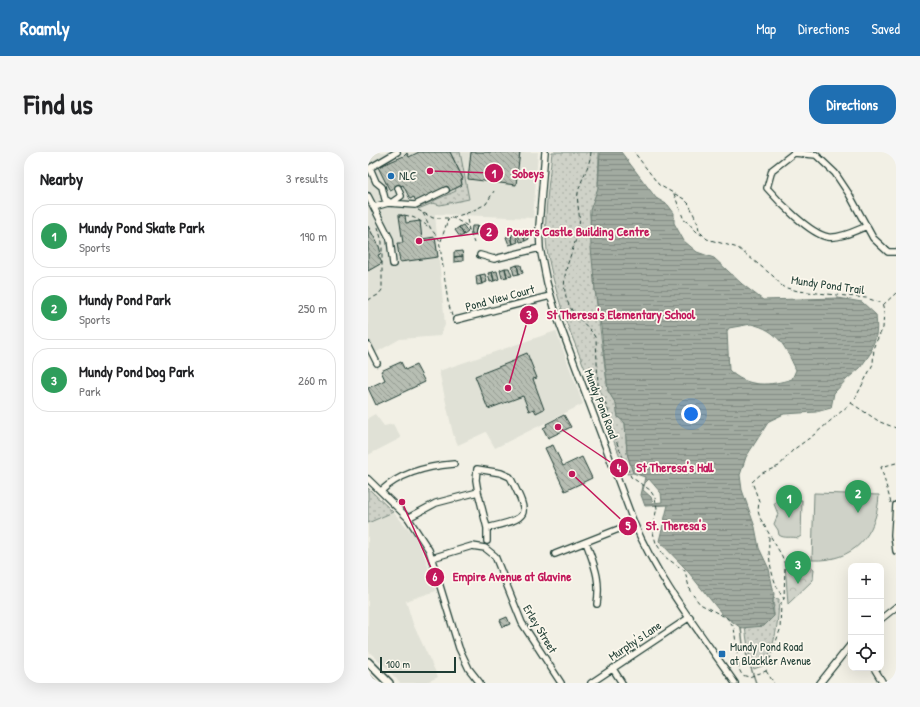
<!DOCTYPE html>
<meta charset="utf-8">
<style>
body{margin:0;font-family:"Patrick Hand",sans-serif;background:#f6f6f6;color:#202124}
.controls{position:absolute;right:12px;bottom:12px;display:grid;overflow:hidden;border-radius:8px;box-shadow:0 4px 16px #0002}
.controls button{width:36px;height:36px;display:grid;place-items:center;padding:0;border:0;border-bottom:1px solid #e0e0e0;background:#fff;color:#202124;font:20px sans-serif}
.scale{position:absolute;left:12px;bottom:10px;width:76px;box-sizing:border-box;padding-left:4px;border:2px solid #1f3d34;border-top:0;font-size:11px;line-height:14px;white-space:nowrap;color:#1f3d34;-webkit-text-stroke:3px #fbf7ec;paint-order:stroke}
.you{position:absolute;left:323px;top:262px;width:14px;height:14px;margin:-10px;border:3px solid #fff;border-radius:50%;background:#1a73e8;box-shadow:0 0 0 6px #1a73e833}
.badge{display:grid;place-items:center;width:26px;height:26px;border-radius:50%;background:#1f6fb2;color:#fff;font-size:13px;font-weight:700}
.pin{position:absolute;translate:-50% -33px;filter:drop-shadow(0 1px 2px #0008)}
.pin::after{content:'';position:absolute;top:21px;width:14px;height:12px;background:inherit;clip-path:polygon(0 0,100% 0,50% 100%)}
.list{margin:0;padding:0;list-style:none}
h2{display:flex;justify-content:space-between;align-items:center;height:52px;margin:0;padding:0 16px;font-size:17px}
h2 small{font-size:13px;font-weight:400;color:#757577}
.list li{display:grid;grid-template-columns:26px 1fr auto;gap:12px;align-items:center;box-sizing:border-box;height:64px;margin:0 8px 8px;padding:0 8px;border:1px solid #e0e0e0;border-radius:16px}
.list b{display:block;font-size:15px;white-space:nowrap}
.list p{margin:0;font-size:13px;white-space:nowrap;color:#757577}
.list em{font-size:13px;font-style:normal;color:#757577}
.icon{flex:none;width:22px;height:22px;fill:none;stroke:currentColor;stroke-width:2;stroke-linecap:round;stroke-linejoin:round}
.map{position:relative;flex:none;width:528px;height:531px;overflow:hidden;border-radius:16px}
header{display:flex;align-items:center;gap:24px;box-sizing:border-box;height:56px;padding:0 20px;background:#1f6fb2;color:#fff}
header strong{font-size:19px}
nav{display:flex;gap:22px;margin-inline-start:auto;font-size:14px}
.intro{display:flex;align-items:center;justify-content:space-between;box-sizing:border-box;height:96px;padding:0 24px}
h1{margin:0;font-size:28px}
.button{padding:10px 18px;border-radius:16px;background:#1f6fb2;color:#fff;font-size:14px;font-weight:700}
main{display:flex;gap:24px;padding:0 24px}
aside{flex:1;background:#fff;border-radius:16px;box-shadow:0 4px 16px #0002}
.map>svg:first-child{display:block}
.built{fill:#e0e1d6}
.grass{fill:url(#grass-dots);stroke:#77887e}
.park{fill:url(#park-crowns);stroke:#77887e}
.pitch{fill:#cfd2c8;stroke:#77887e}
.water{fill:url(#water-rules);stroke:#6e7f75;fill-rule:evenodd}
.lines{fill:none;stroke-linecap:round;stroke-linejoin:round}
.stream{stroke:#6e7f75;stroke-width:1.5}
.building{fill:url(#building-back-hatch);stroke:#1f3d34}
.minor-casing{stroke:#1f3d34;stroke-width:8}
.major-casing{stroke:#1f3d34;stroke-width:10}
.path{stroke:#1f3d34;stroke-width:1;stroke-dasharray:4 3;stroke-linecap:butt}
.minor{stroke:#fbf7ec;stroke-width:5.5}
.major{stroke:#fbf7ec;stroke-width:7}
.poi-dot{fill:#1f6fb2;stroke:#fbf7ec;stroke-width:1.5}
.labels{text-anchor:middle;stroke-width:3.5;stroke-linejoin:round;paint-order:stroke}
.poi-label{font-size:12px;fill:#1f3d34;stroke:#fbf7ec;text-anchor:start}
.street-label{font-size:12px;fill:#1f3d34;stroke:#fbf7ec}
.leader{fill:none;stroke:#c2185b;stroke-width:1.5}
.callout-dot{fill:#c2185b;stroke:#fbf7ec;stroke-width:1.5}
.mark-label{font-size:12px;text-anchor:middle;font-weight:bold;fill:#fff}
.callout-label{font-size:13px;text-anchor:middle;font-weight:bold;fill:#c2185b;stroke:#fbf7ec;stroke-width:3.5;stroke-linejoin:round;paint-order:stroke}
</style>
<header>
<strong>Roamly</strong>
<nav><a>Map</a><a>Directions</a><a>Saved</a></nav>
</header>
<div class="intro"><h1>Find us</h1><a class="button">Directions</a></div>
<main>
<aside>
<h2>Nearby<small>3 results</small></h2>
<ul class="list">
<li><span class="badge" style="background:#2e9e5b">1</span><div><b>Mundy Pond Skate Park</b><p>Sports</p></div><em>190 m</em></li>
<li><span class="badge" style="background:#2e9e5b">2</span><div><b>Mundy Pond Park</b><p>Sports</p></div><em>250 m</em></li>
<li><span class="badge" style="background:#2e9e5b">3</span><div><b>Mundy Pond Dog Park</b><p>Park</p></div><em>260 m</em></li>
</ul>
</aside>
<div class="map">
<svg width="528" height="531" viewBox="0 0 528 531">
<defs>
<pattern id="grass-dots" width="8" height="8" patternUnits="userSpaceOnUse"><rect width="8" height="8" fill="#cfd2c8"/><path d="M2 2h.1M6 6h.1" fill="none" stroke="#b1b5ac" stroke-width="1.8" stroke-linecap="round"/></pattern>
<pattern id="park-crowns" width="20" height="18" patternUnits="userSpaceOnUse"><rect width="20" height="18" fill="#cfd2c8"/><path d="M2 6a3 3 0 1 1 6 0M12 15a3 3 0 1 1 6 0" fill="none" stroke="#b1b5ac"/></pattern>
<pattern id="water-rules" width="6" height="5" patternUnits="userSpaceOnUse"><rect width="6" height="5" fill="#a2aba1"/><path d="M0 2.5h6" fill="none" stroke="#838c84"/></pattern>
<pattern id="building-back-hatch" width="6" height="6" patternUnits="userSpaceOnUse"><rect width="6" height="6" fill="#b7beb3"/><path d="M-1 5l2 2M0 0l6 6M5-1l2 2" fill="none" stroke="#949c92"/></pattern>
</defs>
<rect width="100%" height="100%" fill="#f2f0e5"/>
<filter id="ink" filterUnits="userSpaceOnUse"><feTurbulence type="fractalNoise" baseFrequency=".025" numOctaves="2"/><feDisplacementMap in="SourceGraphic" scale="8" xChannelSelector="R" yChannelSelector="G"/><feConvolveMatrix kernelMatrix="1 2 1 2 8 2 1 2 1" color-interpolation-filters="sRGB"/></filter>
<g filter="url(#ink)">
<path class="built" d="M0 0H170L165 66 67 62 77 173 72 184 32 187 0 205Z
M188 179 215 252 127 296 118 280 90 293 85 282 71 219Z
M7 262 16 274 25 272 33 286 0 303V266Z
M25 360 47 384 57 405 68 439 38 449 45 472 70 525 57 531H32L16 513 0 499V371Z"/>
<path class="grass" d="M82 0H92L101 47 72 53 65 51 50 57 49 56 88 39 87 37 94 33 93 28 95 26Z
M184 0H231L230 36 222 61 227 138 240 239 248 252 250 265 257 271 259 301 265 321 259 322 197 167C190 145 183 122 179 98 175 66 181 32 184 0Z
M0 336 25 360 0 371Z
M405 446 411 447C410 472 408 491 396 513L386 517 382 509 377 475 396 474 406 464Z"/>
<path class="park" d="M437 410 446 417 445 428 420 452 417 412 429 414Z"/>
<path class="pitch" d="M446 341 511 343C509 383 486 410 444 408Z
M409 348H434L433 384 430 386C424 384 416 387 411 383L410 378 406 372 410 362 406 352Z"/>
<path class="water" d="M232 0H253L288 46 300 53 306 61V71L316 89 329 100 346 106 374 132 395 148 470 146 494 150 508 163C509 175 510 185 503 196L504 199 492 216 479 227 466 241 463 256 448 260 416 262 401 269 378 305 372 323 374 338 387 375 391 396 401 417 406 442 404 455 406 464 396 474 373 476 354 462 317 416 291 389 300 353 277 354 273 343 277 325 265 321 259 301 257 271 250 265 248 252 240 239 233 175 227 138 223 96 222 58 230 36ZM383 172C410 178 417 194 428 218L424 227C402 234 379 236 361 218L359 179 361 176ZM281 327 293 341 294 350 285 351 283 345 275 338 277 331Z"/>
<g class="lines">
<path class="stream" d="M373 476 375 492 388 531"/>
</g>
<path class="building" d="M51 0H82L95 27 93 28 94 33 80 40 78 36 48 50 46 45 42 47 35 33 22 39 10 15 36 4 39 1 41 5Z
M103 0H152L148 33 100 27Z
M37 63 38 71 52 69 54 87 67 85 70 105 32 110 29 91H35L31 64Z
M95 73 100 80 96 83 91 75Z
M0 74 11 94 13 102 10 103 14 111 0 119Z
M104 74H109L107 83 103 82Z
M109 74 114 75 112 83H107Z
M91 75 96 83 92 85 87 78Z
M117 76H122L120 85 116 84Z
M122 76 126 77 125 85H120Z
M159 79 161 87 157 89 154 80Z
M154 80 157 89 152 90 150 82Z
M148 82 150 90 145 92 143 83Z
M143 83 145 92 141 93 138 85Z
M94 99 95 104 86 105V100Z
M95 104V109L86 110V105Z
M149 113H153L155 121 151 122Z
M149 113 151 122 146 123 144 115Z
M137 116H141L144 124 139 125Z
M137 116 139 125 134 126 132 118Z
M129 119 131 127 126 129 124 120Z
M124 120 126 129 122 130 120 121Z
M117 122 119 130 114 132 112 123Z
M112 123 114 132 109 133 108 124Z
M159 201 169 226 165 227 176 257 168 261 166 257 161 259 155 244 120 257 107 224 148 208 147 206Z
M33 210 37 218 48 213 57 230 8 253 0 236 17 228 13 219Z
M196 263 203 275 180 286 175 276 179 274 178 272Z
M185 293 195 314 214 305 224 326 197 339 177 296Z
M139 465 142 472 135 475 132 468Z"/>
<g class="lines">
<defs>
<path id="minor" d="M177 0 171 74 172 96 179 131 189 165 266 371C291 429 331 479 367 531
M2 16 8 30 14 35 17 47 23 51 33 44 30 36
M0 17 29 0
M0 44 22 87 25 112
M6 55 20 51 47 53 78 38
M499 74C489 78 472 87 460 85 442 82 411 50 399 36L404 18 426 1 448 3 467 21 481 42 505 86 520 100H528
M112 103 126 107 172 96
M88 168 182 144
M0 193 9 211
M0 327 40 366 61 398 91 496 101 517 112 531
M13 339C32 321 61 314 86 312
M528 353 526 383 528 399
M40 366 68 351 110 340
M119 389V376L110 340 108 328 109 317 133 321 142 325C162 365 163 365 119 376
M218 390C226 413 233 426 229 452
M187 402 266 371
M64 406 104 394 117 396 127 404 154 471 193 531
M513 467 528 455
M506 516 515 531
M245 517 254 531
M223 531 322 465
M452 531 483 492"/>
<path id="major" d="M0 510 21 531
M0 528 3 531"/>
</defs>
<use href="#minor" class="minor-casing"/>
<use href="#major" class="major-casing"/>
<path class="path" d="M223 0C222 15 213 26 210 41 208 52 213 63 211 74 207 100 190 121 199 148 204 165 221 172 228 187L230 233 240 258 244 279 263 325 282 338 287 346 289 356 284 377 288 391 297 405 317 419 322 439 332 452 359 466 366 475 371 517 374 523 381 525 398 519 412 478 413 451 416 447 417 413 414 404 392 366 390 359 391 349 384 330 394 321 411 314 425 298 447 282 482 252 488 245 505 212 506 194 515 176 516 158 514 151 498 146 430 139 415 135 405 124 370 96 339 87 331 79 330 72 321 52 316 47 291 33 266 0
M306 42 316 68C324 72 326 80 334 83
M50 58 65 66H85L98 73 101 78
M55 61 63 77 71 87 80 150 84 164
M98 61 101 78 106 91
M30 63C42 62 52 68 62 76
M73 89 80 67 102 60 118 52 126 39
M0 148 10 143 14 138V90L10 75
M515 153 528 141
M483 251 512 270 528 276
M523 351 513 315 528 311
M401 385C400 406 403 429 416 447
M398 519 406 531"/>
<use href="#minor" class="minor"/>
<use href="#major" class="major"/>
</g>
</g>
<g class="poi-dot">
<circle cx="23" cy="24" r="4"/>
<rect x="350" y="498" width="8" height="8" rx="2"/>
</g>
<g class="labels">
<g class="poi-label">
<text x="31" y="28">NLC</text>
<text x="362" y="499">Mundy Pond Road<tspan x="362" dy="14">at Blackler Avenue</tspan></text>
</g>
<g class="street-label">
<text transform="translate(460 133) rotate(8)" y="4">Mundy Pond Trail</text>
<text transform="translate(132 146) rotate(-15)" y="4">Pond View Court</text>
<text transform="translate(233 252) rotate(69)" y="4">Mundy Pond Road</text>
<text transform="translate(172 477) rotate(59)" y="4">Erley Street</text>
<text transform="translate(267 489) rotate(-34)" y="4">Murphy's Lane</text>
</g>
</g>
<path class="leader" d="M62 19L126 21M51 89L121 80M140 236L161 163M190 275L251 316M204 322L260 374M34 350L67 425"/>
<g class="callout-dot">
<circle cx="62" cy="19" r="4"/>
<circle cx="51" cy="89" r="4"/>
<circle cx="140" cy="236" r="4"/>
<circle cx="190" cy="275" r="4"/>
<circle cx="204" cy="322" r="4"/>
<circle cx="34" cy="350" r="4"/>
<circle cx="126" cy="21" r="10"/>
<circle cx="121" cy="80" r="10"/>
<circle cx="161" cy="163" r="10"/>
<circle cx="251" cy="316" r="10"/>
<circle cx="260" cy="374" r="10"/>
<circle cx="67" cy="425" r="10"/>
</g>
<g class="mark-label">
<text x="126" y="26">1</text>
<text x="121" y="84">2</text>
<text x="161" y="167">3</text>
<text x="251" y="320">4</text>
<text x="260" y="378">5</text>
<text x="67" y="429">6</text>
</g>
<g class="callout-label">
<text x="160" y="26">Sobeys</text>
<text x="210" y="84">Powers Castle Building Centre</text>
<text x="253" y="167">St Theresa's Elementary School</text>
<text x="307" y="320">St Theresa's Hall</text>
<text x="308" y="378">St. Theresa's</text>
<text x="144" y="429">Empire Avenue at Glavine</text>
</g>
</svg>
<div class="controls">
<button>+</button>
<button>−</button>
<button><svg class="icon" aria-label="locate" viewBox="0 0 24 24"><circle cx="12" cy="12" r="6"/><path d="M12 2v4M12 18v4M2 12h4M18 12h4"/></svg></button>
</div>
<div class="scale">100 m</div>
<div class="you"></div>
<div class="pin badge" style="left:421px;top:366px;background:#2e9e5b">1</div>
<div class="pin badge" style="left:490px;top:361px;background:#2e9e5b">2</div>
<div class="pin badge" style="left:430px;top:432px;background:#2e9e5b">3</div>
</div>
</main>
